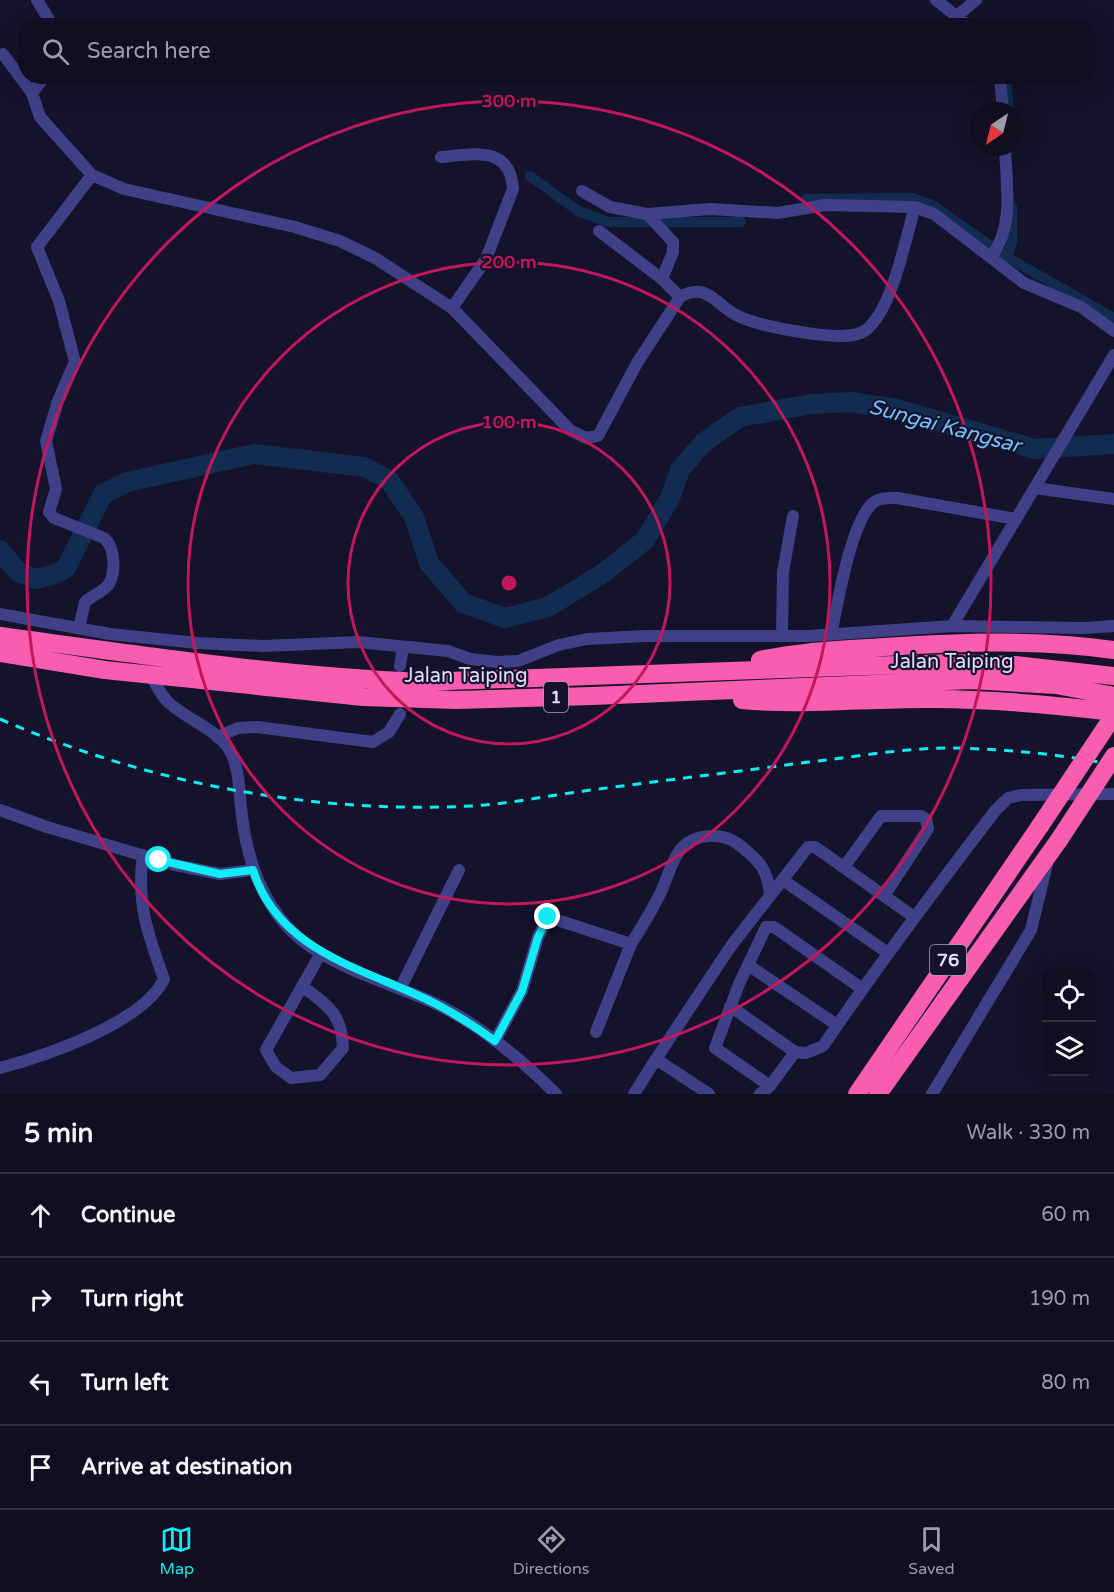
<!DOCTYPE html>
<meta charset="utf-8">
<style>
body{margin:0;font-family:"Varela Round",sans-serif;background:#1e1c2d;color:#f1f3f6}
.controls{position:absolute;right:18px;bottom:18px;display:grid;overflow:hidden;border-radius:12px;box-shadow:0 6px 24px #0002}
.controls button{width:54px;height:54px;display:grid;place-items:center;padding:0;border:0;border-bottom:2px solid #302e3e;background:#100e20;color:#f1f3f6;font:30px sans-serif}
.compass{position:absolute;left:970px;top:102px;width:54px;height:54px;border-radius:50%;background:#100e20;box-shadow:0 6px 24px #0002;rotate:215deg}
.stop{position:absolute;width:18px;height:18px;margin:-14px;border:4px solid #11ebf6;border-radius:50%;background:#fff}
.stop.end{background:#11ebf6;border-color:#fff;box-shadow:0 2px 6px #0008}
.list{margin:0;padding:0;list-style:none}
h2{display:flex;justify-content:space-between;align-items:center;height:78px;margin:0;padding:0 24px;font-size:26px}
h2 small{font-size:20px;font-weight:400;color:#9c9ca5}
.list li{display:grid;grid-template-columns:39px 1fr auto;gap:18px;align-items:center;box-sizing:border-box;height:84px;padding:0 24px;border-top:2px solid #302e3e}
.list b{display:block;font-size:22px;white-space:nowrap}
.list em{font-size:20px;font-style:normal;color:#9c9ca5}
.icon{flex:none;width:33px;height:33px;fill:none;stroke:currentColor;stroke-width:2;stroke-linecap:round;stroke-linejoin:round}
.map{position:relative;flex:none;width:1114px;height:1094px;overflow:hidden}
.search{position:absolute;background:#100e20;box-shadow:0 6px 24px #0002;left:18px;right:18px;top:18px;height:66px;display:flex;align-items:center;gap:15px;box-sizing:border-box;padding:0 21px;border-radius:24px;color:#9c9ca5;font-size:22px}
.sheet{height:414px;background:#100e20}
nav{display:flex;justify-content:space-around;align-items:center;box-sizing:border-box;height:84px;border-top:2px solid #302e3e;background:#100e20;font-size:16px;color:#9c9ca5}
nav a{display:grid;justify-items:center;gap:3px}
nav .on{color:#11ebf6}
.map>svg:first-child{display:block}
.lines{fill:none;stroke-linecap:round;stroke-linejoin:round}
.canal{stroke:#112c50;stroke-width:10}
.river{stroke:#112c50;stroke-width:20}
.minor{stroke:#3f4088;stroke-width:12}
.highway{stroke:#f95db0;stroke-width:18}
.rail{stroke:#11ebf6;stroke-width:3;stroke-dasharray:9 8;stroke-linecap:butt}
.highway-bridge{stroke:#f95db0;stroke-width:18}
.route{stroke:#11ebf6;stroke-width:8}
.ring{fill:none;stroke:#c2185b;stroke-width:3}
.labels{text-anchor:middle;stroke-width:4.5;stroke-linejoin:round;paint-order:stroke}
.shield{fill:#15122b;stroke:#a2a0bf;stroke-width:1.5}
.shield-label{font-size:18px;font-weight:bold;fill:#dfddfe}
.street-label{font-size:20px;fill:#dfddfe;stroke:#15122b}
.water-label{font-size:21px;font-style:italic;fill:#6fc1fa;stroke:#15122b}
.centre{fill:#c2185b;stroke:#15122b;stroke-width:3}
.ring-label{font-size:18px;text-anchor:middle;font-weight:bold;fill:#c2185b;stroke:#15122b;stroke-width:4.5;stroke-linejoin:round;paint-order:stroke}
</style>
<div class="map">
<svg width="1114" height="1094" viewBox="0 0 1114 1094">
<rect width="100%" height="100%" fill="#15122b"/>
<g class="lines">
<path class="canal" d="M1006 78 1009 111
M530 176 578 211 608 222H741
M806 199 913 198 934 206 1007 257 1114 318
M1007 257 1012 242V207"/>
<path class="river" d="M0 550 17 571 35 579 53 575 66 568 103 494 127 482 254 454 364 467 389 480 414 517 429 563 463 603 505 618 548 607 602 574 645 540 670 498 680 470 703 443 740 417 812 404 850 402 897 409 1035 449 1114 444"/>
<path class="minor" d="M37 0 53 26
M936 0 969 26
M957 16 976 0
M3 54 32 93 40 117 92 175 124 189 295 227 340 241 375 258 452 308 570 430 586 438 598 436 637 363 680 297
M1000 76 1003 111
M32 93 45 76
M441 157C474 154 510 145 513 189L486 259 452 308
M582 191 610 207 647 214
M915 207C905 240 893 308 866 330 852 340 823 335 807 333 787 330 753 324 736 315 714 303 707 282 680 297L662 279 673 252V242L647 214 710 209 778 213 825 205 915 207 934 214 1024 283 1081 307 1114 331
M599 231 662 279
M991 257C1015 226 1006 184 1005 147
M1035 488 1114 499
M0 614 110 634 197 643 263 646 358 642 448 651 470 659 497 662 518 661 559 645 587 639 645 636H809L952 626 1085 628 1114 626
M952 626 1114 355
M79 628 85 602C92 596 104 591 109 584 116 571 115 547 104 538L54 518 49 512 56 489 46 441 58 401 75 362 59 301 37 247 92 175
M831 635C837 607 851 519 874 502 881 497 889 498 897 498L1016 519
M782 636 783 572 793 516
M400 666 403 647
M151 675C156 685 160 694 168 702 186 719 215 728 229 749 239 766 239 788 241 807 246 860 263 912 308 945 344 971 392 984 432 1002 478 1023 521 1059 556 1094
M217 737 238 728 257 727 373 742 389 732 400 714
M0 810 47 827 175 865 220 874 253 870
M844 867 881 816H921L926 819 928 829 884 896
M783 880 888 953
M748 965 837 1025
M302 986C328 1006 342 1013 343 1048L320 1075 291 1078 276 1067 266 1050 321 953
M400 989 459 870
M730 1006 795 1052 806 1053 823 1046C878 965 936 888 995 811L1008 798 1021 795 1114 794
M596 1032 631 944
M495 1041 522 991 538 937 548 917 631 944C642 927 652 910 661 892 667 879 671 862 680 850 693 833 723 832 738 844 760 861 768 869 770 896
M656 1059 731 946 808 847H815L914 917
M0 1068C45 1056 143 1023 164 979 148 935 136 902 143 855
M770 1086 715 1048 739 984 766 927H774L861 988
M634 1094 656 1059 709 1094
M760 1094 770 1086 795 1052
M932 1094 1031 930 1048 860"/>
<path class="highway" d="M0 636C140 655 280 676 421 682L953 663 1015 665 1114 676
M0 653 105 670 363 697 456 700 592 696 970 680 1056 685 1114 696
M760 660C801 651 842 650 884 647 960 642 1038 639 1114 650
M742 700C806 706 870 698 935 699 995 699 1054 705 1114 712
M857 1094 1040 826
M878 1094 1059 840"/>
<path class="rail" d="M0 719C146 783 312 814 471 806 508 804 546 796 584 791 659 781 734 772 809 762 855 757 903 748 950 748 1005 749 1060 754 1114 765"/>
<path class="highway-bridge" d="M1040 826 1114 715
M1059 840 1114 756"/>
</g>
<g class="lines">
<path class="route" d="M159 860 220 874 253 870C279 954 368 969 436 1004 457 1015 476 1027 495 1041L522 991 538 937 548 917"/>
</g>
<g class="ring">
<circle cx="509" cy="583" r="161"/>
<circle cx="509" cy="583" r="321"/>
<circle cx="509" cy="583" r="482"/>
</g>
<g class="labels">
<g class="shield">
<rect x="544" y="682" width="24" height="30" rx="4.5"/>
<rect x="930" y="945" width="36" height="30" rx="4.5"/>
</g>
<g class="shield-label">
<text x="556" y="703">1</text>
<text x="948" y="966">76</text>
</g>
<g class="street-label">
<text x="952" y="668">Jalan Taiping</text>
<text x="466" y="682">Jalan Taiping</text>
</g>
<g class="water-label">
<text transform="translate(945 426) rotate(15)" y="7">Sungai Kangsar</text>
</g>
</g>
<circle cx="509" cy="583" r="9" class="centre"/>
<g class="ring-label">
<text x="509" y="107">300 m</text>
<text x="509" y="268">200 m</text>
<text x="509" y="428">100 m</text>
</g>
</svg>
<div class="controls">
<button><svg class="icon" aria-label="locate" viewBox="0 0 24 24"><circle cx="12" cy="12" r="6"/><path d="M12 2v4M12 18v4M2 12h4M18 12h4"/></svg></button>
<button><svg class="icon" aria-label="layers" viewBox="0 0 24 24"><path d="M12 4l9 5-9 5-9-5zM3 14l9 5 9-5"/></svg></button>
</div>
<svg class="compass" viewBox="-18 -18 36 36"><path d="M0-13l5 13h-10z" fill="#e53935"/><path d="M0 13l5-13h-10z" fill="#9c9ca5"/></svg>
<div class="stop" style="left:159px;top:860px"></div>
<div class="stop end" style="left:548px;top:917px"></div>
<div class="search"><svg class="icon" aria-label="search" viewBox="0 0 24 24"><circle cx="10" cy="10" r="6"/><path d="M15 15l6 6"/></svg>Search here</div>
</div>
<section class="sheet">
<h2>5 min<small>Walk · 330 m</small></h2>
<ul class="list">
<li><svg class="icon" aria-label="ahead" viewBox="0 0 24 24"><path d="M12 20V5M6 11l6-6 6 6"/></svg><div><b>Continue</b></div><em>60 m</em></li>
<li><svg class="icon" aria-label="right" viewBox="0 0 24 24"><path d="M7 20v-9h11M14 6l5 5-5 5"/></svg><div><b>Turn right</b></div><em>190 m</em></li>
<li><svg class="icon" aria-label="left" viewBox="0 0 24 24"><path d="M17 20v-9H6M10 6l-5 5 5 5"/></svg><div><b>Turn left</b></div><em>80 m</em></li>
<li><svg class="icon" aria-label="arrive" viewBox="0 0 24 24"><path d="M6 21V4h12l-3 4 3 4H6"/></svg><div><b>Arrive at destination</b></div></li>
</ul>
</section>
<nav>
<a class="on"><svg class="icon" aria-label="map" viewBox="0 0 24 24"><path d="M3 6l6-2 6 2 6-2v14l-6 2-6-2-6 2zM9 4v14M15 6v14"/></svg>Map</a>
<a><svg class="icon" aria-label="directions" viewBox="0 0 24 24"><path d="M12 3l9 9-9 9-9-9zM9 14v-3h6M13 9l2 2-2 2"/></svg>Directions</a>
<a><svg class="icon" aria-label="saved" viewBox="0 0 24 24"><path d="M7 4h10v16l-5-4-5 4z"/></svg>Saved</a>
</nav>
